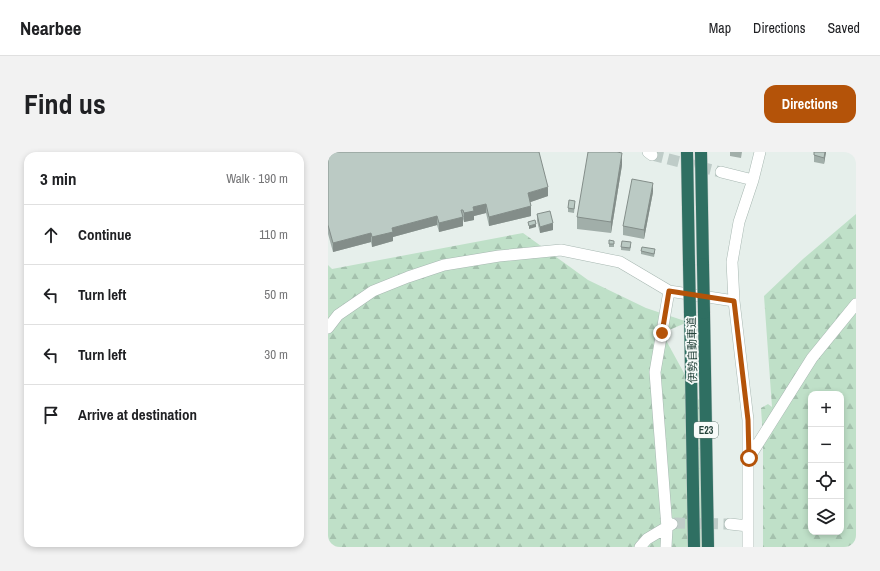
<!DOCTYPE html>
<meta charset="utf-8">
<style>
body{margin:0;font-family:"Archivo Narrow","Noto Sans JP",sans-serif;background:#f2f2f2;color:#202124}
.controls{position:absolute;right:12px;bottom:12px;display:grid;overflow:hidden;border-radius:8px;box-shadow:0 2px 6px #0003}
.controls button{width:36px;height:36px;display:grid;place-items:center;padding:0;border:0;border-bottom:1px solid #e0e0e0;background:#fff;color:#202124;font:20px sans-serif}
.stop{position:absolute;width:12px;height:12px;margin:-9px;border:3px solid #b45309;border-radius:50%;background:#fff}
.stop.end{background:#b45309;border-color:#fff;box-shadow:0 1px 4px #0008}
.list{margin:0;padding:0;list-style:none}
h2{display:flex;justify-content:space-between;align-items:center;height:52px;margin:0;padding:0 16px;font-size:17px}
h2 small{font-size:13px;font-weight:400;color:#757577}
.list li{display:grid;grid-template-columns:26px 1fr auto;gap:12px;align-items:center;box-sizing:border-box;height:60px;padding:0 16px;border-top:1px solid #e0e0e0}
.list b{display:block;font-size:15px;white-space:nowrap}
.list em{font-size:13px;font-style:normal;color:#757577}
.icon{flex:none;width:22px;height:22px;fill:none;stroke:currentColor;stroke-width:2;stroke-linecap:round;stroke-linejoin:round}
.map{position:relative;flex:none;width:528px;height:395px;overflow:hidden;border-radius:12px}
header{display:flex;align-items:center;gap:24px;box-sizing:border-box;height:56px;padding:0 20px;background:#fff;border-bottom:1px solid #e0e0e0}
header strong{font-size:19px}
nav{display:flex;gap:22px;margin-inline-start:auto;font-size:14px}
.intro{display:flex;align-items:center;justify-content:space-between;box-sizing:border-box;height:96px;padding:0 24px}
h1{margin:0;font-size:28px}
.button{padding:10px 18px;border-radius:12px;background:#b45309;color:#fff;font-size:14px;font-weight:700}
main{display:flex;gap:24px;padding:0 24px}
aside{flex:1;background:#fff;border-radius:12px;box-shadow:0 2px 6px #0003}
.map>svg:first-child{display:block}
.forest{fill:url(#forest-firs);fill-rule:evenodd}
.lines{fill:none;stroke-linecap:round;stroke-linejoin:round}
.minor-tunnel{stroke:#bfccc8;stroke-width:11;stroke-dasharray:11 5.5;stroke-linecap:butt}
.minor-casing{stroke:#a8b8b2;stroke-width:12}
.highway-casing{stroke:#c2cac8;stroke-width:13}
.minor{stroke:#fff;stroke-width:11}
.highway{stroke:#2f6f62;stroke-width:12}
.highway-bridge-casing{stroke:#c2cac8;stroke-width:13;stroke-linecap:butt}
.highway-bridge{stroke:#2f6f62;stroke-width:12}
.wall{fill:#a1aea9}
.shaded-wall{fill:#838d89}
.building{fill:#bbcac4;stroke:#838d89}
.route{stroke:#b45309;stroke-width:5}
.labels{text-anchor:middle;stroke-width:3.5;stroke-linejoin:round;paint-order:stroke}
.shield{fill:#f7fbf9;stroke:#637a73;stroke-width:1}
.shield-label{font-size:10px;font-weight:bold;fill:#24423a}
.street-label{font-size:11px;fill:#24423a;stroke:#f7fbf9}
</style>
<header>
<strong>Nearbee</strong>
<nav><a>Map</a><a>Directions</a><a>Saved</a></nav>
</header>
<div class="intro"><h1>Find us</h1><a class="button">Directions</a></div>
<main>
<aside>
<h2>3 min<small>Walk · 190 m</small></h2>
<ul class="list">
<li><svg class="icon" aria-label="ahead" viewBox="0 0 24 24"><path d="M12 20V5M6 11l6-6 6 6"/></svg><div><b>Continue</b></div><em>110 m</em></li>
<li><svg class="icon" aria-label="left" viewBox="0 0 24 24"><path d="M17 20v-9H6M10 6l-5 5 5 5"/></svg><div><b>Turn left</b></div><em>50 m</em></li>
<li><svg class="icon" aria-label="left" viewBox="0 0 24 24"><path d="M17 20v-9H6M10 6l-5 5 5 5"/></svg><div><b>Turn left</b></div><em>30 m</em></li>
<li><svg class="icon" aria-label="arrive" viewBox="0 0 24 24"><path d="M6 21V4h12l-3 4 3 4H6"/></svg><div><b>Arrive at destination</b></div></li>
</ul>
</aside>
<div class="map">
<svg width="528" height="395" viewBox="0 0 528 395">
<defs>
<pattern id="forest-firs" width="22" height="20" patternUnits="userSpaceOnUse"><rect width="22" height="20" fill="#bfe0c8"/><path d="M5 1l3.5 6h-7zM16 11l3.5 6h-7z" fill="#a4c1ad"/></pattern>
</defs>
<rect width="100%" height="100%" fill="#e6efeb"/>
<path class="forest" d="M528 62V395H435V286L433 256 440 252 444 255 436 144 475 107ZM483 242H513V380H483Z
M195 81 260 128 318 156 360 170 334 181 384 272 382 395H0V113L4 117Z"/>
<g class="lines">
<path class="minor-tunnel" d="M324 3 393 20
M346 371 402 372"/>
<defs>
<path id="minor" d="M320 0 324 3
M393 20 425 28
M0 176 10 163 45 139 80 125 116 113 171 104 233 98 292 110 341 139 406 149
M421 306 484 206 528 152
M402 372 420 374
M312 395 319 387 344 372
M338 395 339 376 327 220 341 139
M420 395V268L406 149 404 110 411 70 425 28 432 0"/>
<path id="highway" d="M359 0 361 112
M373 0 375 112
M362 161 366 395
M376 161 380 395"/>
</defs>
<use href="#minor" class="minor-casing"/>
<use href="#highway" class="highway-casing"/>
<use href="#minor" class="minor"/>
<use href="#highway" class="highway"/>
<defs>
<path id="highway-bridge" d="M361 112 362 161
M375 112 376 161"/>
</defs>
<use href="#highway-bridge" class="highway-bridge-casing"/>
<use href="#highway-bridge" class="highway-bridge"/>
</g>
<path class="wall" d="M0 0 220 44 202 50 203 64 161 74 158 61 146 64V68L136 70 135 67V74L111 80 109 73 65 85V89L44 95 43 90 5 100 0 82Z
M402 0H414L413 6 402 4Z
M486 0H498L496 12 486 10Z
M294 13 283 81 249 77V65Z
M325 40 316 87 295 83V74Z
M247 52 246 61 240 60V56Z
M209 62 225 78 212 81 209 69Z
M281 88 286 92V95H281Z
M303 94 302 99 293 98V95Z
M313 99 327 100 326 105 313 102Z"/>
<path class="shaded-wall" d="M497 0H498L496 12V6Z
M294 1V13L283 81V70Z
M325 31V40L316 87V78Z
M220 35V44L200 51V41Z
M158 52V61L146 64V68L136 70V61L145 55Z
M203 54V64L161 74V65Z
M109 64V73L65 85V89L44 95V85L64 76Z
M135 65V74L111 80V71Z
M225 71V78L212 81V75Z
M208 72V75L201 77V74Z
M43 81V90L5 100V91Z"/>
<path class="building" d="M0 0H211L220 35 200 41 203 54 161 65 158 52 145 55 146 59 136 61 135 58H133L135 65 111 71 109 64 64 76 65 80 44 85 43 81 5 91 0 73Z
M260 0H289L294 1 283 70 249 65Z
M486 0H497L496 6 486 3Z
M304 27 325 31 316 78 295 74Z
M241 48 247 49 246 57 240 56Z
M222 59 225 71 212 75 209 62Z
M207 68 208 72 201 74 200 70Z
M281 88 286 89V92H281Z
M294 89 303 90 302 96 293 95Z
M314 95 327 97 326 102 313 99Z"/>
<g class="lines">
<path class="route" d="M334 181 341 139 406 149 420 268 421 306"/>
</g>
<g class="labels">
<rect class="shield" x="366" y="270" width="24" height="16" rx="3"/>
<g class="shield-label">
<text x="378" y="282">E23</text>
</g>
<g class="street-label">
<text transform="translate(364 198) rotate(-91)" y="4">伊勢自動車道</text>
</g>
</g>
</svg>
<div class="controls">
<button>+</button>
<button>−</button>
<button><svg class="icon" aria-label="locate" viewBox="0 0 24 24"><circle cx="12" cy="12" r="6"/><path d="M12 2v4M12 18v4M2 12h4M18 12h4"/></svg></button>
<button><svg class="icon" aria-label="layers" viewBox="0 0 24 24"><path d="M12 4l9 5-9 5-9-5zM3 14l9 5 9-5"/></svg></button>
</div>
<div class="stop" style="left:421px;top:306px"></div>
<div class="stop end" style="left:334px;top:181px"></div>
</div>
</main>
